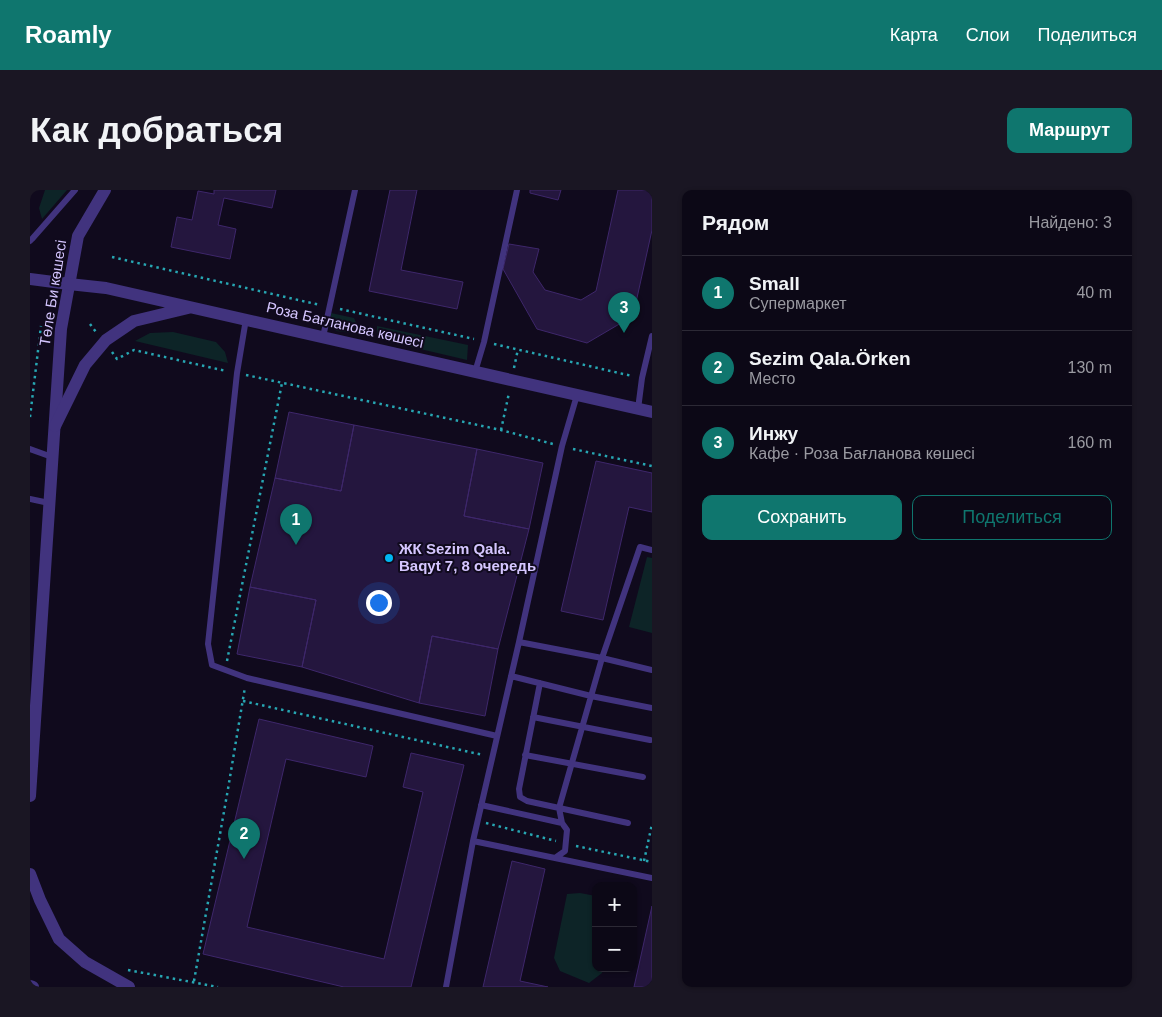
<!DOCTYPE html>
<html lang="ru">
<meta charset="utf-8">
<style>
body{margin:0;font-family:Arial,sans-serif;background:#1a1623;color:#f1f3f6}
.controls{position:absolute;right:15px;bottom:15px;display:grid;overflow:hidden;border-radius:10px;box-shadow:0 1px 4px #0004}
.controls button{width:45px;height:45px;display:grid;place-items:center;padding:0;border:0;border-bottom:1px solid #2c2935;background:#0c0816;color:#f1f3f6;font:25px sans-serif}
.you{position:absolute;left:348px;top:412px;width:18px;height:18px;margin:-12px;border:4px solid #fff;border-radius:50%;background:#1a73e8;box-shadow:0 0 0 8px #1a73e833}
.badge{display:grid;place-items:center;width:32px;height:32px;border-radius:50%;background:#0f766e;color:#fff;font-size:16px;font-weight:700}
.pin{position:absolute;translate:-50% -41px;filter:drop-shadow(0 1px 2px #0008)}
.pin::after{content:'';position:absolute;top:26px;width:18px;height:15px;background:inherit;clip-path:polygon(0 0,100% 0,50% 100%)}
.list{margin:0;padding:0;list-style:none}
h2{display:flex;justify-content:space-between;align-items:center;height:65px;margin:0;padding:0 20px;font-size:21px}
h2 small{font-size:16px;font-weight:400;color:#9a9aa1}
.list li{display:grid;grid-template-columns:32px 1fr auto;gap:15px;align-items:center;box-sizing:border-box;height:75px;padding:0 20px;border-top:1px solid #2c2935}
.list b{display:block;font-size:19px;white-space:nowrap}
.list p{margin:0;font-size:16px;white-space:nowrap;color:#9a9aa1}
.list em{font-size:16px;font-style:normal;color:#9a9aa1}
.actions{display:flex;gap:10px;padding:15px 20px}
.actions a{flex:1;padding:11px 0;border:1px solid #0f766e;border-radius:10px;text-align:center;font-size:18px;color:#0f766e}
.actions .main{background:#0f766e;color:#fff}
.map{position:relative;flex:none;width:622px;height:797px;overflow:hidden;border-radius:10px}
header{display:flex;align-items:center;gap:30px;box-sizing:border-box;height:70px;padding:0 25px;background:#0f766e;color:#fff}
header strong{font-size:24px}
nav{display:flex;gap:28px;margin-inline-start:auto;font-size:18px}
.intro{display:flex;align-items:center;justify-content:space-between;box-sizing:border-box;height:120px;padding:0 30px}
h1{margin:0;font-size:35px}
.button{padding:12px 22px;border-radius:10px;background:#0f766e;color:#fff;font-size:18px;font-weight:700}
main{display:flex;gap:30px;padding:0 30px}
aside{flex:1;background:#0c0816;border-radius:10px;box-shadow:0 1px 4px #0004}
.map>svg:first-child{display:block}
.green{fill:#0d2427}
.building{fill:#24163e;stroke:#3e276b}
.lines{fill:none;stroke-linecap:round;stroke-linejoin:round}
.path{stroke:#27a6b2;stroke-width:2.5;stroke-dasharray:2.5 4;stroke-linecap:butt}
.service{stroke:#41337e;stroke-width:6}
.minor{stroke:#41337e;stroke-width:12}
.tertiary{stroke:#41337e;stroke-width:12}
.poi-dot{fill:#00b6f1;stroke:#100a1d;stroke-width:2}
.labels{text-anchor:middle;stroke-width:4;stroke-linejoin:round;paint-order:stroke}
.street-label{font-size:15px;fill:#d5c6ff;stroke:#100a1d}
.poi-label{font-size:15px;font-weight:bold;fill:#d5c6ff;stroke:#100a1d;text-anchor:start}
</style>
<header>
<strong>Roamly</strong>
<nav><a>Карта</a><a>Слои</a><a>Поделиться</a></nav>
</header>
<div class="intro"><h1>Как добраться</h1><a class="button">Маршрут</a></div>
<main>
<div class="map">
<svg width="622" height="797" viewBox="0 0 622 797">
<rect width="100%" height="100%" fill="#100a1d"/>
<path class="green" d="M15 0H37L12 29 9 18Z
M301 123 324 128 329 139 322 143 306 141 301 134Z
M347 136 438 155 437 170 352 150 347 144Z
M143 142 186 152 195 162 198 173 105 151 120 143Z
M617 367 622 368V443L599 437Z
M550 703 566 706V778H573L572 783 559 793 530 781 524 768 537 704Z"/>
<path class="building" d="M184 0H246L242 18 194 8 188 35 206 39 200 69 141 57 147 27 162 30 168 1 184 4Z
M360 0H387L371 80 433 92 427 119 339 101Z
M500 0H531L528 10 500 3Z
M588 0H622V40L603 126 557 153 507 139 473 79 479 54 509 59 503 82 515 100 551 110 566 101Z
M259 222 324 235 311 301 245 288Z
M324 235 447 259 434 326 499 339 468 459 402 446 389 513 272 477 286 410 220 397 245 288 311 301Z
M447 259 513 273 499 339 434 326Z
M566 271 622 283V322L599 317 573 430 531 421Z
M220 397 286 410 272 477 207 464Z
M402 446 468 459 455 526 389 513Z
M229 529 343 556 336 587 256 569 217 737 354 769 393 602 373 597 381 563 434 575 381 797H314L173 764Z
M482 671 515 679 490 791 518 797H453Z
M622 716V797H604Z"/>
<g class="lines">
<path class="path" d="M82 67 290 115
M310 119 444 149
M60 134 66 142
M464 154 602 186
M82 162 87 169 104 160 196 181
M484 178 488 159
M216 185 471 240 523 254
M0 227 11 136
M471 240 479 203
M543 259 622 276
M197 471 252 193
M213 511 453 565
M456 633 526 651
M546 656 622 672
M614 671 622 634
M98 780 188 797
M164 791 198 599 215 497"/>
<path class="service" d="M0 51 2 49 45 0
M216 129 207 183 178 454 182 475 217 488 467 546
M293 147 325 0
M445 182 454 152 487 0
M547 205 532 256 489 452 572 468 622 480
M608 219 612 188 622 146
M0 259 22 267
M0 309 19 313
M622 360 610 357 572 468 529 618 532 633 537 640 535 661 525 668 622 688
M481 486 561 506 622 518
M510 493 489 599 490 607 497 611 598 633
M503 527 620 550
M495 565 613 587
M451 615 532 633
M443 651 525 668
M416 797 443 651 489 452"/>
<path class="minor" d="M0 89 39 94
M0 606 31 139 48 46 75 0
M0 684 10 710 29 749 55 772 99 797
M0 796 3 797"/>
<path class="tertiary" d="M39 94 76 98 622 222
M25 236 55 175 76 150 104 131 158 118"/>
</g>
<circle class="poi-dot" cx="359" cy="368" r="5"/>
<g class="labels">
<g class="street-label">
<text transform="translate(23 103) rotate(-81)" y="5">Төле Би көшесі</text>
<text transform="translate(315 135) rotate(13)" y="5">Роза Бағланова көшесі</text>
</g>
<g class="poi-label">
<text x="369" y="364">ЖК Sezim Qala.<tspan x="369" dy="17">Baqyt 7, 8 очередь</tspan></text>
</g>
</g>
</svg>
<div class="controls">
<button>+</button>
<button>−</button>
</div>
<div class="you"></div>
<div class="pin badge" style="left:266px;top:355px">1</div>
<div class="pin badge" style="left:214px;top:669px">2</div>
<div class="pin badge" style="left:594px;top:143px">3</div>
</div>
<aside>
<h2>Рядом<small>Найдено: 3</small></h2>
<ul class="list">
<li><span class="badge">1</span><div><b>Small</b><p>Супермаркет</p></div><em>40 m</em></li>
<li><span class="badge">2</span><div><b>Sezim Qala.Örken</b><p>Место</p></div><em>130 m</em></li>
<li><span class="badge">3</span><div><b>Инжу</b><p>Кафе · Роза Бағланова көшесі</p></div><em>160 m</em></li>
</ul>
<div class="actions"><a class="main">Сохранить</a><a>Поделиться</a></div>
</aside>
</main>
